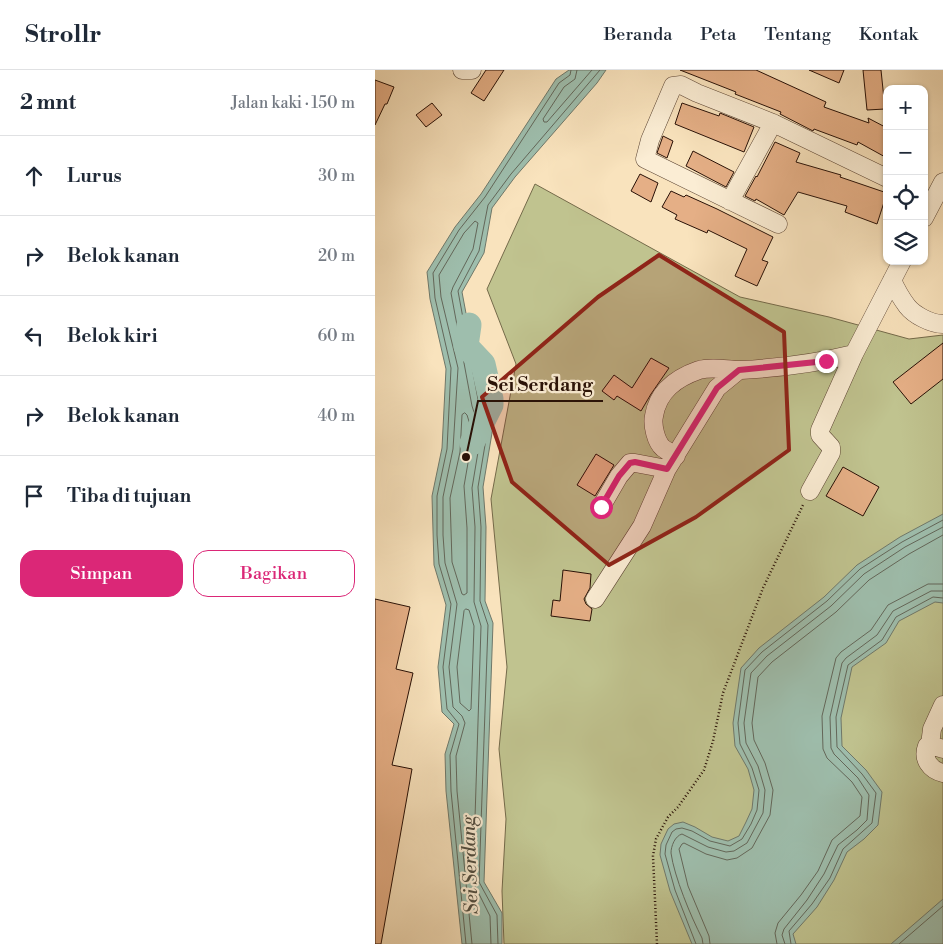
<!DOCTYPE html>
<html lang="id">
<meta charset="utf-8">
<style>
body{margin:0;font-family:"Libre Bodoni",serif;background:#f2f2f3;color:#1f2937}
.controls{position:absolute;right:15px;top:15px;display:grid;overflow:hidden;border-radius:10px;box-shadow:0 1px 4px #0004}
.controls button{width:45px;height:45px;display:grid;place-items:center;padding:0;border:0;border-bottom:1px solid #e0e1e3;background:#fff;color:#1f2937;font:25px sans-serif}
.stop{position:absolute;width:15px;height:15px;margin:-11px;border:4px solid #db2777;border-radius:50%;background:#fff}
.stop.end{background:#db2777;border-color:#fff;box-shadow:0 1px 5px #0008}
.list{margin:0;padding:0;list-style:none}
h2{display:flex;justify-content:space-between;align-items:center;height:65px;margin:0;padding:0 20px;font-size:21px}
h2 small{font-size:16px;font-weight:400;color:#747a83}
.list li{display:grid;grid-template-columns:32px 1fr auto;gap:15px;align-items:center;box-sizing:border-box;height:80px;padding:0 20px;border-top:1px solid #e0e1e3}
.list b{display:block;font-size:19px;white-space:nowrap}
.list em{font-size:16px;font-style:normal;color:#747a83}
.actions{display:flex;gap:10px;padding:15px 20px}
.actions a{flex:1;padding:11px 0;border:1px solid #db2777;border-radius:15px;text-align:center;font-size:18px;color:#db2777}
.actions .main{background:#db2777;color:#fff}
.icon{flex:none;width:28px;height:28px;fill:none;stroke:currentColor;stroke-width:2;stroke-linecap:round;stroke-linejoin:round}
.map{position:relative;flex:none;width:568px;height:874px;overflow:hidden}
header{display:flex;align-items:center;gap:30px;box-sizing:border-box;height:70px;padding:0 25px;background:#fff;border-bottom:1px solid #e0e1e3}
header strong{font-size:24px}
nav{display:flex;gap:28px;margin-inline-start:auto;font-size:18px}
main{display:flex}
aside{flex:1;background:#fff}
.map>svg:first-child{display:block}
.green{fill:#c0c38f;stroke:#746a4a}
.water{fill:#9ebead;stroke:#6f786a}
.lines{fill:none;stroke-linecap:round;stroke-linejoin:round}
.shore{stroke:#63675a;stroke-width:1}
.river{stroke:#9ebead;stroke-width:25}
.building{fill:#e5af86;stroke:#281006}
.minor-casing{stroke:#5c4534;stroke-width:19}
.path{stroke:#281006;stroke-width:2.5;stroke-dasharray:1 2.5;stroke-linecap:butt}
.minor{stroke:#fbedd4;stroke-width:18}
.route{stroke:#db2777;stroke-width:6}
.marked{fill:#8f2418;fill-opacity:0.2;stroke:#8f2418;stroke-width:4;stroke-linejoin:round}
.labels{text-anchor:middle;stroke-width:4.5;stroke-linejoin:round;paint-order:stroke}
.water-label{font-size:19px;font-style:italic;fill:#514d40;stroke:#fbedd4}
.leader{fill:none;stroke:#281006;stroke-width:2}
.callout-dot{fill:#281006;stroke:#fbedd4;stroke-width:2}
.callout-label{font-size:19px;text-anchor:middle;font-weight:bold;fill:#281006;stroke:#fbedd4;stroke-width:4.5;stroke-linejoin:round;paint-order:stroke}
</style>
<header>
<strong>Strollr</strong>
<nav><a>Beranda</a><a>Peta</a><a>Tentang</a><a>Kontak</a></nav>
</header>
<main>
<aside>
<h2>2 mnt<small>Jalan kaki · 150 m</small></h2>
<ul class="list">
<li><svg class="icon" aria-label="ahead" viewBox="0 0 24 24"><path d="M12 20V5M6 11l6-6 6 6"/></svg><div><b>Lurus</b></div><em>30 m</em></li>
<li><svg class="icon" aria-label="right" viewBox="0 0 24 24"><path d="M7 20v-9h11M14 6l5 5-5 5"/></svg><div><b>Belok kanan</b></div><em>20 m</em></li>
<li><svg class="icon" aria-label="left" viewBox="0 0 24 24"><path d="M17 20v-9H6M10 6l-5 5 5 5"/></svg><div><b>Belok kiri</b></div><em>60 m</em></li>
<li><svg class="icon" aria-label="right" viewBox="0 0 24 24"><path d="M7 20v-9h11M14 6l5 5-5 5"/></svg><div><b>Belok kanan</b></div><em>40 m</em></li>
<li><svg class="icon" aria-label="arrive" viewBox="0 0 24 24"><path d="M6 21V4h12l-3 4 3 4H6"/></svg><div><b>Tiba di tujuan</b></div></li>
</ul>
<div class="actions"><a class="main">Simpan</a><a>Bagikan</a></div>
</aside>
<div class="map">
<svg width="568" height="874" viewBox="0 0 568 874">
<rect width="100%" height="100%" fill="#f9e3bd"/>
<filter id="stains"><feTurbulence type="fractalNoise" baseFrequency=".004" numOctaves="4"/><feColorMatrix values="0 0 0 0 .2 0 0 0 0 .09 0 0 0 0 .02 0 0 0 .5 -.17"/></filter>
<radialGradient id="worn" r=".72"><stop offset=".6" stop-color="#630" stop-opacity="0"/><stop offset="1" stop-color="#630" stop-opacity=".3"/></radialGradient>
<path class="green" d="M160 114 365 227 454 247 534 269 568 265V874H129L127 821 131 749 124 679 132 597 116 429 141 294 112 219Z"/>
<path class="water" d="M194 0H231L222 13 140 107 117 138 109 183 87 222 108 334 117 363 108 417 111 457 110 531 118 553 109 812 127 843V874H87L71 721 70 684 79 654 67 642 63 597 71 535 59 495 57 426 67 378 71 299 55 229 52 202 80 157 106 124 181 9Z
M568 444V533L560 532 524 551 511 573 477 597 466 648 467 676 491 700 507 722 503 755 489 769 472 782 459 810 442 837 418 864 421 874H317L295 821 285 785 286 774 293 759 299 754 308 752 320 757 337 767 353 771 364 766 371 752 377 739 379 720 373 699 360 676 358 653 366 598 384 578 449 527 482 495 525 467Z
M568 829V874H516Z"/>
<g class="lines">
<path class="shore" d="M202 0 200 9 189 17 168 49 169 52H172L217 0
M90 343 92 345 98 364 89 416 92 458V523L89 525 87 524 77 492 75 428 85 382 87 345Z
M91 539 94 540 99 556 96 639 94 641 85 633 82 597 89 541Z
M91 874 76 721 75 685 84 654 72 639 68 597 76 534 64 494 62 465V426L72 379 76 298 60 228 58 203 84 160 110 127 184 13 195 5 196 0
M97 874 82 721 81 686 90 653 87 646 78 637 74 597 82 534 70 493 68 465V427L78 379 83 298 66 227 64 205 89 163 100 151 103 153 98 179 78 217 76 223 97 336 106 364 97 418 100 457 99 532 106 556 98 812 115 846 116 874
M123 874 122 845 104 812 113 555 105 531 106 457 103 417 112 363 104 335 83 221 104 181 113 135 136 104 225 0
M321 874 300 820 290 784 291 775 297 762 301 759 307 758 317 761 335 771 355 776 367 769 376 754 382 740 384 720 377 698 365 674 363 653 370 600 387 582 452 531 485 499 527 472 568 450
M328 874 327 868C316 847 299 806 296 783 296 776 300 766 307 764L333 777 351 782 359 781 372 773 388 743 390 720 383 696 371 673 369 653 376 603 392 586 456 536 489 504 530 477 568 457
M335 874 334 866 313 816 304 779 307 774 309 773 331 784 352 790 362 788 377 778 395 745 398 720 390 693 379 670 377 653 383 607 397 592 461 542 494 510 534 484 568 465
M402 874 400 863 403 853 426 825 443 801 457 770 485 746 487 727 477 712 452 688 448 679 447 646 461 588 466 582 496 560 513 535 553 514H568
M410 874 407 865 409 859 432 830 449 804 463 775 482 760 492 750 494 725 483 708 459 684 456 678 455 647 467 593 471 588 502 565 518 541 556 521H568
M416 874 414 861 437 834 455 808 468 779 497 753 501 723 487 704 462 677 461 647 473 595 507 570 521 547 558 527 568 528
M524 874 568 836"/>
<path class="river" d="M94 255 91 276 108 294 116 329V335L97 373"/>
</g>
<path class="building" d="M111 0H129L109 31 96 23Z
M305 0H381L451 32 449 37 494 53 493 48 512 58V88L483 72 482 75 439 59 438 61 405 44 406 42 360 24 361 22Z
M434 0H469L464 13Z
M488 0H506L510 39 492 40Z
M0 10 19 17 12 34H10L0 55Z
M57 33 67 45 51 57 41 45Z
M307 33 344 46 345 43 379 57 369 82 300 54Z
M288 66 298 71 292 88 282 83Z
M400 72 425 83 421 92 466 105 465 107 512 123 502 154 470 142 472 136 423 122 409 145 381 129 380 131 370 126 381 106 382 107Z
M318 81 359 102 351 117 311 96Z
M265 104 283 113 276 132 256 121Z
M296 121 309 127 311 125 342 139 398 167 387 190 393 192 382 216 360 206 372 179 333 160 332 163 300 149 302 145 287 137Z
M568 273V309L536 334 518 312Z
M276 288 294 298 276 324 266 341 242 326 239 330 227 321 239 305 257 318Z
M221 384 239 395 220 426 202 415Z
M468 397 504 417 488 446 451 426Z
M188 500 216 504 215 518 209 529 211 534 217 539 215 551 176 546 178 530 185 531Z
M0 529 35 537 21 599 38 603 17 695 37 699 6 874H0Z"/>
<g class="lines">
<defs>
<path id="minor" d="M87 0H97
M355 131 398 53
M549 148 568 112
M403 154 270 89 275 70 298 16 306 15 322 23 398 53 512 108
M517 210C521 219 526 228 532 236 539 245 556 254 568 254
M301 386C297 384 292 381 288 378 281 372 277 355 279 346 283 321 301 308 324 300 337 296 352 300 366 300 404 298 442 293 479 284
M435 421 456 383V377L445 365V360L479 284 527 191
M226 437 244 406 255 393H260L292 399
M220 529 267 456 292 399 342 318 364 300
M555 675 557 659 568 635
M568 679 555 675 552 676C547 689 555 700 568 703"/>
</defs>
<use href="#minor" class="minor-casing"/>
<path class="path" d="M282 874 278 786 281 769 293 747 303 737 329 700 338 671 348 623 388 518 429 433"/>
<use href="#minor" class="minor"/>
</g>
<g class="lines">
<path class="route" d="M226 437 244 406 255 393 260 392 292 399 342 318 364 300 451 291"/>
</g>
<path class="marked" d="M284 185 409 262 414 380 321 447 234 495 137 412 107 327 223 227Z"/>
<g class="labels">
<g class="water-label">
<text transform="translate(94 795) rotate(-92)" y="7">Sei Serdang</text>
</g>
</g>
<path class="leader" d="M91 387L103 331H228"/>
<circle class="callout-dot" cx="91" cy="387" r="5"/>
<g class="callout-label">
<text x="165" y="321">Sei Serdang</text>
</g>
<rect width="100%" height="100%" filter="url(#stains)"/>
<rect width="100%" height="100%" fill="url(#worn)"/>
</svg>
<div class="controls">
<button>+</button>
<button>−</button>
<button><svg class="icon" aria-label="locate" viewBox="0 0 24 24"><circle cx="12" cy="12" r="6"/><path d="M12 2v4M12 18v4M2 12h4M18 12h4"/></svg></button>
<button><svg class="icon" aria-label="layers" viewBox="0 0 24 24"><path d="M12 4l9 5-9 5-9-5zM3 14l9 5 9-5"/></svg></button>
</div>
<div class="stop" style="left:226px;top:437px"></div>
<div class="stop end" style="left:451px;top:291px"></div>
</div>
</main>
